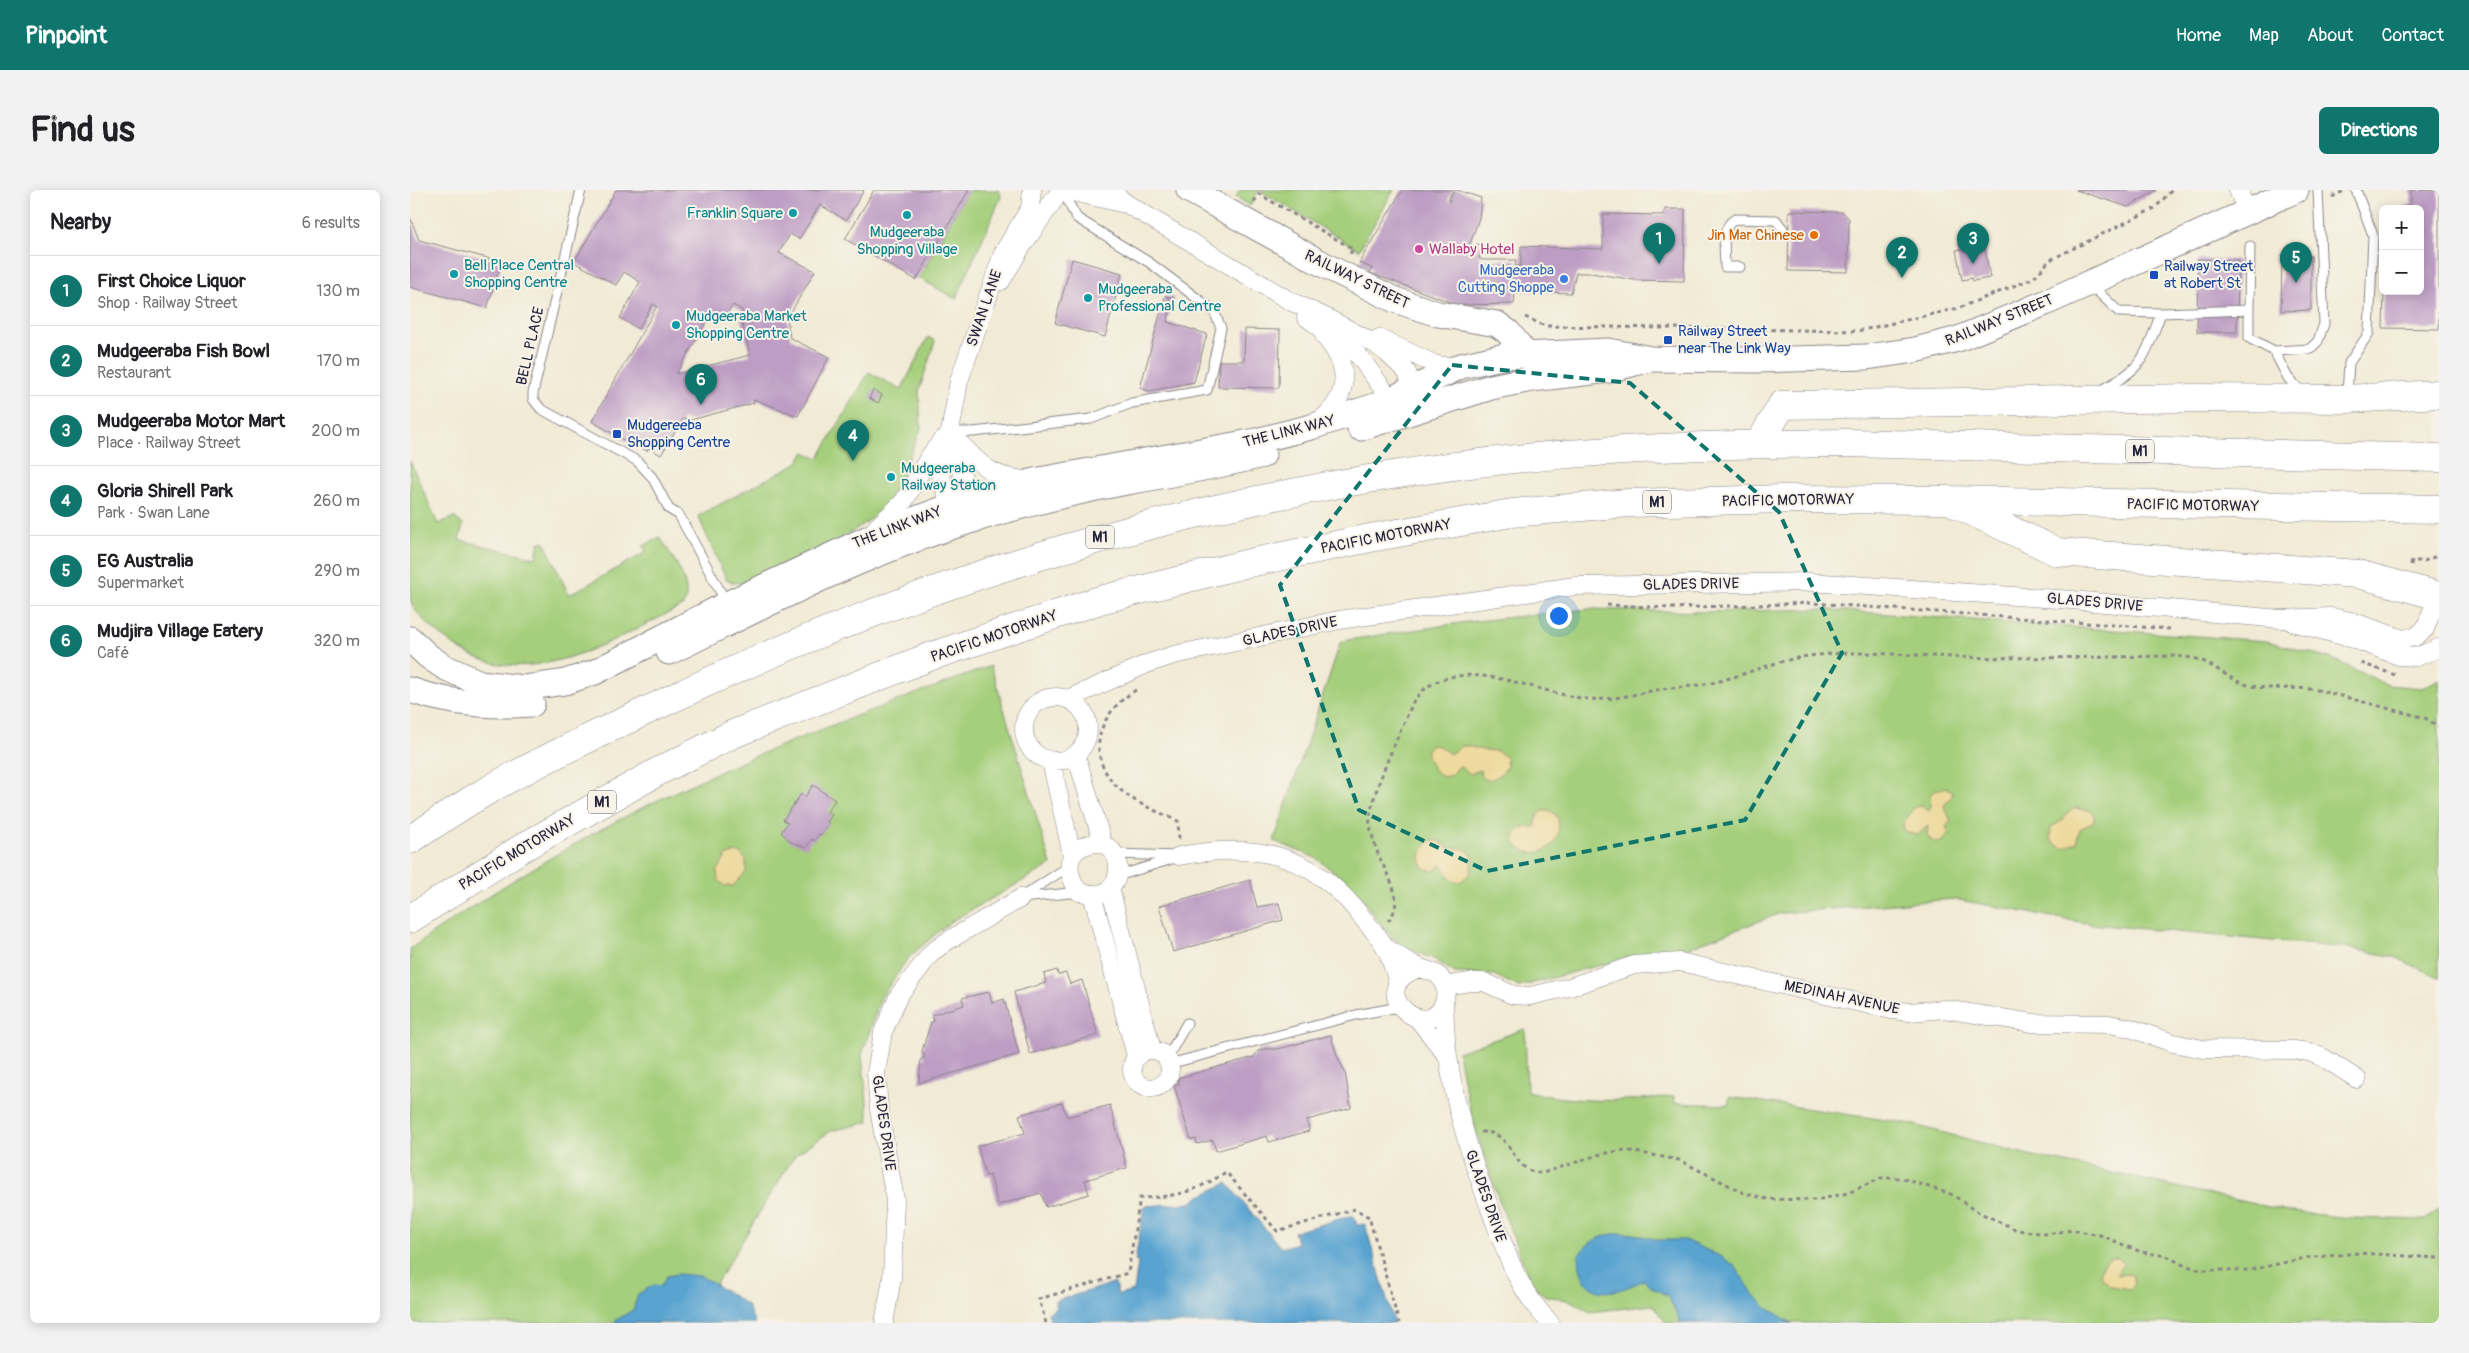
<!DOCTYPE html>
<meta charset="utf-8">
<style>
body{margin:0;font-family:Pangolin,sans-serif;background:#f2f2f2;color:#202124}
.controls{position:absolute;right:15px;top:15px;display:grid;overflow:hidden;border-radius:8px;box-shadow:0 2px 12px #0003}
.controls button{width:45px;height:45px;display:grid;place-items:center;padding:0;border:0;border-bottom:1px solid #e0e0e0;background:#fff;color:#202124;font:25px sans-serif}
.you{position:absolute;left:1148px;top:425px;width:18px;height:18px;margin:-12px;border:4px solid #fff;border-radius:50%;background:#1a73e8;box-shadow:0 0 0 8px #1a73e833}
.badge{display:grid;place-items:center;width:32px;height:32px;border-radius:50%;background:#0f766e;color:#fff;font-size:16px;font-weight:700}
.pin{position:absolute;translate:-50% -41px;filter:drop-shadow(0 1px 2px #0008)}
.pin::after{content:'';position:absolute;top:26px;width:18px;height:15px;background:inherit;clip-path:polygon(0 0,100% 0,50% 100%)}
.list{margin:0;padding:0;list-style:none}
h2{display:flex;justify-content:space-between;align-items:center;height:65px;margin:0;padding:0 20px;font-size:21px}
h2 small{font-size:16px;font-weight:400;color:#757577}
.list li{display:grid;grid-template-columns:32px 1fr auto;gap:15px;align-items:center;box-sizing:border-box;height:70px;padding:0 20px;border-top:1px solid #e0e0e0}
.list b{display:block;font-size:19px;white-space:nowrap}
.list p{margin:0;font-size:16px;white-space:nowrap;color:#757577}
.list em{font-size:16px;font-style:normal;color:#757577}
.map{position:relative;flex:none;width:2029px;height:1133px;overflow:hidden;border-radius:8px}
header{display:flex;align-items:center;gap:30px;box-sizing:border-box;height:70px;padding:0 25px;background:#0f766e;color:#fff}
header strong{font-size:24px}
nav{display:flex;gap:28px;margin-inline-start:auto;font-size:18px}
.intro{display:flex;align-items:center;justify-content:space-between;box-sizing:border-box;height:120px;padding:0 30px}
h1{margin:0;font-size:35px}
.button{padding:12px 22px;border-radius:8px;background:#0f766e;color:#fff;font-size:18px;font-weight:700}
main{display:flex;gap:30px;padding:0 30px}
aside{flex:1;background:#fff;border-radius:8px;box-shadow:0 2px 12px #0003}
.map>svg:first-child{display:block}
.green{fill:#a5cf7b;stroke:#64785b}
.sand{fill:#eeda9e;stroke:#887e6c}
.water{fill:#58a3d0;stroke:#3d6286}
.building{fill:#bd9dc4;fill-rule:evenodd}
.lines{fill:none;stroke-linecap:round;stroke-linejoin:round}
.lane-casing{stroke:#8a8688;stroke-width:11}
.street-casing{stroke:#8a8688;stroke-width:19}
.secondary-casing{stroke:#8a8688;stroke-width:27}
.highway-casing{stroke:#8a8688;stroke-width:29}
.path{stroke:#8a8688;stroke-width:3;stroke-dasharray:4 4;stroke-linecap:butt}
.lane{stroke:#fff;stroke-width:9}
.street{stroke:#fff;stroke-width:18}
.secondary{stroke:#fff;stroke-width:25}
.highway{stroke:#fff;stroke-width:28}
.marked{fill:none;stroke:#0f766e;stroke-width:4;stroke-dasharray:10 6;stroke-linejoin:round}
.culture-dot{fill:#0f9aa8;stroke:#f7f3e8;stroke-width:2}
.food-dot{fill:#e8710a;stroke:#f7f3e8;stroke-width:2}
.hotel-dot{fill:#d1479c;stroke:#f7f3e8;stroke-width:2}
.transit-dot{fill:#1a4fb4;stroke:#f7f3e8;stroke-width:2}
.shop-dot{fill:#3f7fe0;stroke:#f7f3e8;stroke-width:2}
.labels{text-anchor:middle;stroke-width:4;stroke-linejoin:round;paint-order:stroke}
.shield{fill:#f7f3e8;stroke:#62616f;stroke-width:1}
.shield-label{font-size:14px;font-weight:bold;fill:#22223b}
.culture-label{font-size:15px;fill:#0d838f;stroke:#f7f3e8;text-anchor:start}
.food-label{font-size:15px;fill:#c56008;stroke:#f7f3e8;text-anchor:end}
.hotel-label{font-size:15px;fill:#b23c85;stroke:#f7f3e8;text-anchor:start}
.transit-label{font-size:15px;fill:#164399;stroke:#f7f3e8;text-anchor:start}
.shop-label{font-size:15px;fill:#366cbe;stroke:#f7f3e8;text-anchor:end}
.street-label{font-size:15px;fill:#22223b;stroke:#f7f3e8}
</style>
<header>
<strong>Pinpoint</strong>
<nav><a>Home</a><a>Map</a><a>About</a><a>Contact</a></nav>
</header>
<div class="intro"><h1>Find us</h1><a class="button">Directions</a></div>
<main>
<aside>
<h2>Nearby<small>6 results</small></h2>
<ul class="list">
<li><span class="badge">1</span><div><b>First Choice Liquor</b><p>Shop · Railway Street</p></div><em>130 m</em></li>
<li><span class="badge">2</span><div><b>Mudgeeraba Fish Bowl</b><p>Restaurant</p></div><em>170 m</em></li>
<li><span class="badge">3</span><div><b>Mudgeeraba Motor Mart</b><p>Place · Railway Street</p></div><em>200 m</em></li>
<li><span class="badge">4</span><div><b>Gloria Shirell Park</b><p>Park · Swan Lane</p></div><em>260 m</em></li>
<li><span class="badge">5</span><div><b>EG Australia</b><p>Supermarket</p></div><em>290 m</em></li>
<li><span class="badge">6</span><div><b>Mudjira Village Eatery</b><p>Café</p></div><em>320 m</em></li>
</ul>
</aside>
<div class="map">
<svg width="2029" height="1133" viewBox="0 0 2029 1133">
<rect width="100%" height="100%" fill="#f7f3e8"/>
<filter id="ink" filterUnits="userSpaceOnUse"><feTurbulence type="fractalNoise" baseFrequency=".02" numOctaves="2"/><feDisplacementMap in="SourceGraphic" scale="10" xChannelSelector="R" yChannelSelector="G"/><feConvolveMatrix kernelMatrix="1 2 1 2 8 2 1 2 1" color-interpolation-filters="sRGB"/></filter>
<filter id="wash" filterUnits="userSpaceOnUse"><feTurbulence type="fractalNoise" baseFrequency=".0096" numOctaves="4" result="noise"/><feDisplacementMap in="SourceGraphic" scale="20" xChannelSelector="R" yChannelSelector="G"/><feGaussianBlur stdDeviation="1.12" result="paint"/><feColorMatrix in="noise" values="0 0 0 0 0 0 0 0 0 0 0 0 0 0 0 0 0 1.4 0 .05"/><feComposite in="paint" operator="in"/></filter>
<g filter="url(#wash)">
<rect width="100%" height="100%" fill="#f1ead5"/>
<path class="green" d="M558 0H589L591 7 546 109 509 88Z
M830 0H984L949 60 849 0 840 16 826 7Z
M518 147 525 151 509 201 511 238 489 293 477 313 457 332 429 350 336 392 324 393 316 389 288 326 387 273 395 262 408 269 459 182 491 200Z
M0 271 28 334 44 327 53 335 49 350 126 368 129 353 134 351 159 405 236 362 233 356 250 347C261 366 285 394 273 416 199 451 107 513 31 445 21 437 6 425 1 412 0 401 0 385 0 374 0 340 0 306 0 271Z
M1179 419 1293 422 1408 419 1856 451 1920 468 1978 495 2012 498 2029 489V788L1985 767 1938 758 1681 734 1544 709 1371 723 1269 761 1223 766 1109 797 1084 785 1045 783 1024 769 996 758 976 741 941 695 906 668 864 651 931 451 1057 432Z
M581 476 641 675 540 732 498 768 470 809 452 865 459 932 421 941 385 965 296 1110 279 1133H0V759C85 699 175 644 269 600 371 552 476 515 581 476Z
M1115 839 1117 902C1169 913 1211 912 1264 906V913L1318 915 1320 907 1496 933 1619 965 1882 1022 1941 1028 2015 1030 2029 1019V1133H1256L1243 1115 1180 1122 1161 1111 1137 1106 1129 1101 1120 1091C1091 1016 1061 942 1048 862Z"/>
<path class="sand" d="M1022 555 1029 556 1040 564 1051 556H1058L1072 560 1087 561 1096 567 1097 576C1093 584 1086 589 1077 590L1071 586 1070 580 1060 584 1049 576 1042 585 1033 587C1025 583 1015 569 1017 559Z
M1536 597 1544 603 1534 616 1541 631 1536 637 1539 643 1530 653 1522 651 1517 645 1518 636 1508 645 1495 642 1493 634 1504 618 1510 616 1519 620 1521 617 1520 605 1524 601Z
M1665 618 1681 621 1684 625V631L1670 639 1666 653 1653 658 1644 654 1640 648 1641 637 1652 631 1658 623Z
M1133 621H1141L1148 628C1155 667 1111 671 1104 650L1105 643 1113 637H1126V628Z
M1022 650 1029 651 1040 659C1051 657 1057 657 1063 668L1060 684 1050 692H1044L1039 687 1032 675 1023 681 1014 678C1006 666 1011 658 1022 650Z
M326 662 330 663 336 670V682L323 696H315L308 690 307 681 317 665Z
M1708 1068 1715 1074 1708 1082V1085L1718 1084 1723 1086 1725 1094 1721 1099 1700 1096 1691 1086C1690 1075 1696 1067 1708 1068Z"/>
<path class="water" d="M817 993 871 1058 887 1053 884 1042 940 1026H944L947 1035 955 1034 984 1133H641L638 1123 647 1118 645 1111 705 1093 708 1105 724 1101 728 1072 725 1071 734 1016 781 1013 790 1006Z
M1208 1043 1223 1044 1249 1050H1275L1312 1067 1325 1076 1342 1102 1357 1118 1382 1133H1271L1258 1106 1241 1097 1234 1090C1202 1106 1170 1112 1169 1065 1179 1050 1191 1046 1208 1043Z
M268 1084 291 1086 325 1107 337 1115 345 1133H205L206 1130 223 1120 228 1104 244 1095 251 1096 257 1086Z"/>
<g id="blocks">
<path class="building" d="M206 0H454L436 30 410 15 389 49 380 44 369 63 405 81 377 129 380 148 419 167 388 226 346 210 343 211 344 213 277 231 276 228 273 229 251 265 239 258 237 261 226 255 225 257 182 231 247 116 243 114 228 139 210 128 230 92 214 82 206 95 164 72ZM323 115 333 121 330 126 340 165 266 184 297 131 315 127Z
M464 0H559L506 90 435 49Z
M992 0H1042L1038 11H1040L1044 0H1047L1071 8 1069 28 1059 57 1064 62 1067 54 1074 56 1069 68 1072 70H1106L1105 76H1111V56L1193 59V24L1254 25 1255 19H1275L1274 91 1225 90 1181 83H1166L1161 103 1105 101 1104 114 1043 115V113L960 83 962 78 949 73Z
M1666 0H1747L1718 17Z
M2001 0 2029 1V139L1973 138 1974 101H2010V19H1995V15H2001Z
M1379 21 1433 22 1439 29 1438 82 1378 81Z
M0 27 9 50 92 72 77 118 0 97Z
M1573 48 1580 88 1563 91 1562 88 1552 90 1546 60 1553 59 1552 52Z
M1872 65 1901 66V120L1871 121Z
M662 69 712 83 695 147 645 133Z
M1788 69 1828 70 1827 142H1787Z
M755 106 764 108 757 132 797 144 784 192 739 201 730 198Z
M835 139 870 140 869 198 808 197 809 171H834Z
M463 200 472 205 468 213 459 208Z
M403 595 425 610 417 622 422 625 417 632 419 633 411 645 409 644 404 651 402 649 396 658 381 652 371 642 378 633 373 630 391 604 395 607Z
M840 690 847 717 869 713 873 730 763 762 749 716Z
M647 780 648 785 656 783 660 794 672 790 688 845 620 864 604 802 636 793 634 784Z
M579 802 582 813 594 809 609 864 509 893 511 869 515 868 512 861 521 832H524L522 825 554 815 552 808Z
M921 845 927 866 935 882 941 918 897 930 899 941 859 952 857 946 806 961 803 950 787 954 786 949 781 950 764 895 769 894 768 888 844 867 848 861 855 859H868Z
M652 913 657 927 700 915 717 978 675 990 679 1004 636 1017 631 1003 588 1015 580 985 576 986 567 956 615 943 609 925Z"/>
</g>
</g>
<g filter="url(#ink)">
<use href="#blocks" fill-opacity="0" stroke="#8a8688" stroke-width="1"/>
<g class="lines">
<defs>
<path id="lane" d="M171 0 123 203V209L131 219 227 271 242 287 259 319 269 325 317 414
M1330 77H1315C1315 62 1310 37 1325 29L1366 30 1373 39
M1681 95 1709 122 1751 123
M1839 120 1840 56
M1864 161 1900 159 1908 151 1914 134 1908 0
M1690 201C1735 177 1734 168 1751 123L1839 120V148L1864 161 1878 188 1893 203
M1937 205 1939 173 1959 143 1963 45 1946 0
M541 242H563L681 229 722 213 797 200 811 138 804 121 740 73 667 28 659 14 655 0
M705 664 769 666
M708 686 762 669
M613 706 658 677
M611 708 669 702
M757 868 777 833
M759 874 946 825 989 817"/>
<path id="street" d="M655 0 711 13
M699 0 717 14 880 111 917 128 964 153 977 163 997 182 1003 200
M1828 0 1837 21
M591 91 612 56 651 0
M896 127 949 166 981 210
M969 148 1026 175 1047 177
M908 232C941 206 941 177 914 146
M543 246 558 310
M543 247C571 272 574 286 615 290
M540 317 531 286V258L540 242 549 191 593 63 620 18 622 0
M464 340 494 311 519 267 532 250
M1882 432 1944 449 1989 466 2006 467 2029 458
M614 539a32 32 0 1 1 64 0a32 32 0 1 1-64 0Z
M658 509 739 473 764 465 929 430 1165 396 1399 392 1662 410 1870 429 1921 427 1941 431 1993 449 2005 447 2015 439 2029 403
M666 565 693 654
M641 571 662 665
M686 653C712 654 716 693 693 703 685 706 677 703 669 702 654 680 655 657 686 653Z
M769 666C843 653 898 661 947 721 956 733 968 744 975 757 981 767 984 781 988 793
M700 698 742 860
M682 704 726 866
M975 757C986 764 997 772 1008 777 1015 781 1023 780 1029 786 1035 793 1037 803 1034 812 1019 857 949 798 1010 778
M1034 796 1060 792H1074L1103 805 1120 806 1160 797 1224 775 1270 772 1482 820 1500 822 1534 819 1623 833 1699 834 1720 838 1763 853 1793 859 1884 860 1899 862 1914 868 1947 889
M1034 813C1035 830 1035 848 1038 866 1045 921 1064 975 1083 1027 1099 1070 1108 1099 1140 1133
M1007 828 1038 867
M722 879a19 19 0 1 1 38 0a19 19 0 1 1-38 0Z
M474 1133 482 1088 485 1010 469 919 466 883 473 842 489 805 522 762 539 750 611 708"/>
<path id="secondary" d="M779 0 918 77 985 110 1028 124 1087 134 1098 142 1116 164
M950 238 1081 197 1122 189 1199 180 1236 170
M0 449 18 466 34 477 70 493 114 498 155 492 185 482 317 414 476 340 558 310 624 291 846 251 901 237 971 214 1051 176 1095 166 1198 161 1241 169 1344 170 1457 167 1505 160 1548 149 1635 113 1886 0
M259 462C356 415 452 364 556 332 608 316 663 302 717 292 763 284 808 276 853 265
M0 500C38 513 82 517 122 514"/>
<path id="highway" d="M1349 254 1372 215 1786 208 1936 209 2029 204
M1546 314 1647 362 1948 384 2029 406
M0 650C25 634 50 616 77 601 128 571 186 545 240 519 474 406 719 327 976 286 1129 261 1284 254 1438 253L2029 268
M0 729 112 658 249 581 323 544 519 467 690 410 839 373 960 348 1102 323 1219 313 1376 309 1536 310 2029 319"/>
</defs>
<use href="#lane" class="lane-casing"/>
<use href="#street" class="street-casing"/>
<use href="#secondary" class="secondary-casing"/>
<use href="#highway" class="highway-casing"/>
<path class="path" d="M1922 7 1934 1
M844 12 849 4 943 59 940 64
M1115 127 1135 136 1448 141 1549 118 1621 89C1630 84 1633 75 1642 69L1745 18 1762 0
M2001 375 2002 371H2014L2029 365
M1197 415 1262 418 1403 413 1760 439
M1951 473 1988 486
M726 500C686 524 673 569 713 602 729 615 749 622 768 631L769 650
M978 731C996 711 978 688 970 668 965 658 962 645 960 635 957 609 992 539 1003 512 1042 456 1126 505 1179 509 1203 511 1228 503 1252 499 1270 497 1289 496 1306 492 1342 483 1370 468 1408 465 1454 460 1502 466 1548 467 1620 469 1692 467 1763 466 1772 467 1782 467 1790 470 1807 477 1820 490 1838 495 1861 501 1885 496 1908 500L2015 528 2029 537
M1071 942C1106 940 1099 984 1133 983L1191 964 1215 960 1269 970 1334 1003 1357 1009 1407 1010 1438 1003 1471 988H1491L1543 1005 1564 1020 1607 1040 1636 1044 1662 1040 1690 1045 1731 1062 1757 1066 1771 1074 1790 1080H1840L1895 1068 1949 1063 2029 1068
M636 1133 629 1109 718 1083 730 1008C766 1007 785 1002 816 982L867 1041 945 1019 959 1027 989 1133"/>
<use href="#lane" class="lane"/>
<use href="#street" class="street"/>
<use href="#secondary" class="secondary"/>
<use href="#highway" class="highway"/>
</g>
</g>
<path class="marked" d="M1042 175 1220 193 1369 322 1432 463 1335 630 1077 681 949 620 870 395Z"/>
<g class="culture-dot">
<circle cx="383" cy="23" r="5"/>
<circle cx="497" cy="25" r="5"/>
<circle cx="44" cy="84" r="5"/>
<circle cx="678" cy="108" r="5"/>
<circle cx="266" cy="135" r="5"/>
<circle cx="481" cy="287" r="5"/>
</g>
<circle class="food-dot" cx="1404" cy="45" r="5"/>
<circle class="hotel-dot" cx="1009" cy="59" r="5"/>
<g class="transit-dot">
<rect x="1739" y="80" width="10" height="10" rx="2.5"/>
<rect x="1253" y="145" width="10" height="10" rx="2.5"/>
<rect x="202" y="239" width="10" height="10" rx="2.5"/>
</g>
<circle class="shop-dot" cx="1154" cy="89" r="5"/>
<g class="labels">
<g class="shield">
<rect x="1716" y="249.5" width="28" height="23" rx="4"/>
<rect x="1233" y="300.5" width="28" height="23" rx="4"/>
<rect x="676" y="335.5" width="28" height="23" rx="4"/>
<rect x="178" y="600.5" width="28" height="23" rx="4"/>
</g>
<g class="shield-label">
<text x="1730" y="266">M1</text>
<text x="1247" y="317">M1</text>
<text x="690" y="352">M1</text>
<text x="192" y="617">M1</text>
</g>
<g class="culture-label">
<text x="373" y="28" text-anchor="end">Franklin Square</text>
<text x="497" y="47" text-anchor="middle">Mudgeeraba<tspan x="497" dy="17">Shopping Village</tspan></text>
<text x="54" y="80">Bell Place Central<tspan x="54" dy="17">Shopping Centre</tspan></text>
<text x="688" y="104">Mudgeeraba<tspan x="688" dy="17">Professional Centre</tspan></text>
<text x="276" y="131">Mudgeeraba Market<tspan x="276" dy="17">Shopping Centre</tspan></text>
<text x="491" y="283">Mudgeeraba<tspan x="491" dy="17">Railway Station</tspan></text>
</g>
<g class="food-label">
<text x="1394" y="50">Jin Mar Chinese</text>
</g>
<g class="hotel-label">
<text x="1019" y="64">Wallaby Hotel</text>
</g>
<g class="transit-label">
<text x="1754" y="81">Railway Street<tspan x="1754" dy="17">at Robert St</tspan></text>
<text x="1268" y="146">Railway Street<tspan x="1268" dy="17">near The Link Way</tspan></text>
<text x="217" y="240">Mudgereeba<tspan x="217" dy="17">Shopping Centre</tspan></text>
</g>
<g class="shop-label">
<text x="1144" y="85">Mudgeeraba<tspan x="1144" dy="17">Cutting Shoppe</tspan></text>
</g>
<g class="street-label">
<text transform="translate(947 89) rotate(26)" y="5">RAILWAY STREET</text>
<text transform="translate(574 118) rotate(-71)" y="5">SWAN LANE</text>
<text transform="translate(1589 130) rotate(-22)" y="5">RAILWAY STREET</text>
<text transform="translate(120 156) rotate(-77)" y="5">BELL PLACE</text>
<text transform="translate(879 241) rotate(-14)" y="5">THE LINK WAY</text>
<text transform="translate(1378 310) rotate(-1)" y="5">PACIFIC MOTORWAY</text>
<text transform="translate(1783 315) rotate(1)" y="5">PACIFIC MOTORWAY</text>
<text transform="translate(487 337) rotate(-21)" y="5">THE LINK WAY</text>
<text transform="translate(976 346) rotate(-11)" y="5">PACIFIC MOTORWAY</text>
<text transform="translate(1281 394) rotate(-1)" y="5">GLADES DRIVE</text>
<text transform="translate(1685 412) rotate(5)" y="5">GLADES DRIVE</text>
<text transform="translate(880 441) rotate(-12)" y="5">GLADES DRIVE</text>
<text transform="translate(584 446) rotate(-19)" y="5">PACIFIC MOTORWAY</text>
<text transform="translate(107 662) rotate(-31)" y="5">PACIFIC MOTORWAY</text>
<text transform="translate(1432 807) rotate(12)" y="5">MEDINAH AVENUE</text>
<text transform="translate(474 933) rotate(82)" y="5">GLADES DRIVE</text>
<text transform="translate(1076 1006) rotate(71)" y="5">GLADES DRIVE</text>
</g>
</g>
</svg>
<div class="controls">
<button>+</button>
<button>−</button>
</div>
<div class="you"></div>
<div class="pin badge" style="left:1249px;top:74px">1</div>
<div class="pin badge" style="left:1492px;top:88px">2</div>
<div class="pin badge" style="left:1563px;top:74px">3</div>
<div class="pin badge" style="left:443px;top:271px">4</div>
<div class="pin badge" style="left:1886px;top:93px">5</div>
<div class="pin badge" style="left:291px;top:215px">6</div>
</div>
</main>
